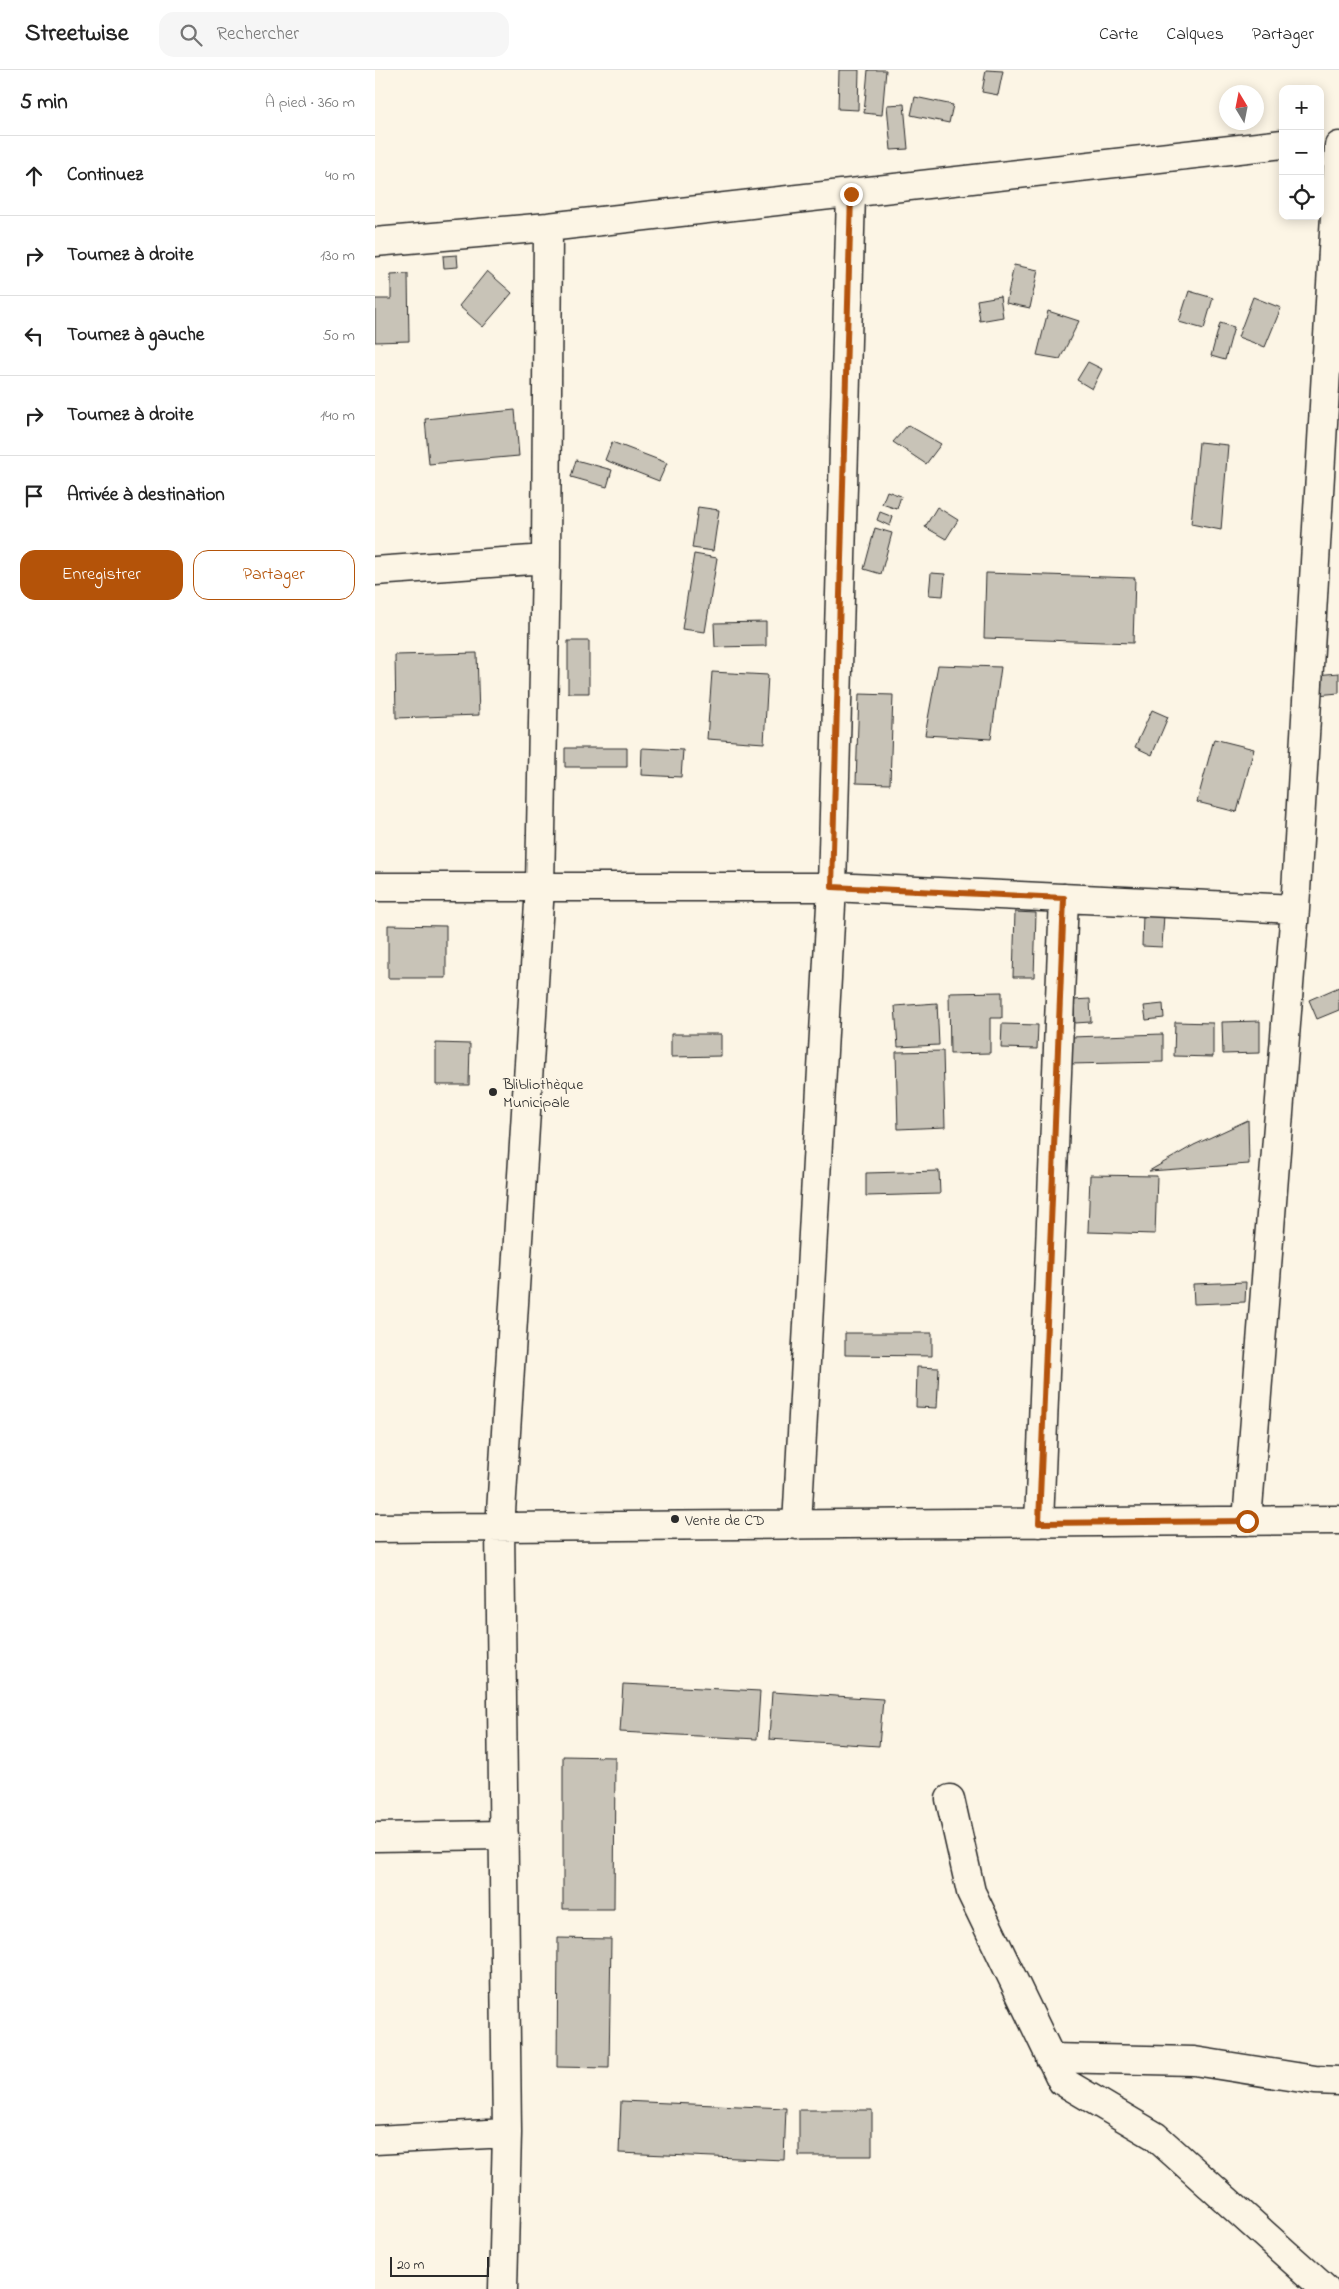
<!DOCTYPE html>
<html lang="fr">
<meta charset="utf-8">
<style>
body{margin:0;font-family:"Indie Flower",sans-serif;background:#f6f6f6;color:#222}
.controls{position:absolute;right:15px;top:15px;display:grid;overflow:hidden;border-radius:10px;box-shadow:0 2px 12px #0003}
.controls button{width:45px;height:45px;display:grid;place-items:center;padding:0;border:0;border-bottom:1px solid #e0e0e0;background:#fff;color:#222;font:25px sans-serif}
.compass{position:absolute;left:844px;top:15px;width:45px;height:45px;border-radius:50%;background:#fff;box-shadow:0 2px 12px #0003;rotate:350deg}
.scale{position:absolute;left:15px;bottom:12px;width:99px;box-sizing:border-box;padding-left:5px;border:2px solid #2b2b2b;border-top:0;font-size:14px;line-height:18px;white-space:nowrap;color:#2b2b2b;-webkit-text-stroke:4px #fcf5e5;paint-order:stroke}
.stop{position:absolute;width:15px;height:15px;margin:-11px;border:4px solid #b45309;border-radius:50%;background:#fff}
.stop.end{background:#b45309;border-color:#fff;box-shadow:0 1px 5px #0008}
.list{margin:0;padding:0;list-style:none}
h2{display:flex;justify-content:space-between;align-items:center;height:65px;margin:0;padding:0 20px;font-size:21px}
h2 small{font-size:16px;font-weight:400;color:#767676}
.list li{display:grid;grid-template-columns:32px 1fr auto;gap:15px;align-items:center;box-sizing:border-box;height:80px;padding:0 20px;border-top:1px solid #e0e0e0}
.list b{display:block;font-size:19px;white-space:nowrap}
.list em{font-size:16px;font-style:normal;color:#767676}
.actions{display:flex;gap:10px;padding:15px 20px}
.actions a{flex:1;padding:11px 0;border:1px solid #b45309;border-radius:15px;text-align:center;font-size:18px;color:#b45309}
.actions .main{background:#b45309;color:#fff}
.icon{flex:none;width:28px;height:28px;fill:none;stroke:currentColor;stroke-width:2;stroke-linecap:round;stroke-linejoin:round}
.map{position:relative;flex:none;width:964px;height:2219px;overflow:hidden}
header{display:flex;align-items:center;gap:30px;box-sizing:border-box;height:70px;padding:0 25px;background:#fff;border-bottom:1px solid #e0e0e0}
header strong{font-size:24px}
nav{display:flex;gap:28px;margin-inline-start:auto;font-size:18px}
.search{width:350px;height:45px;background:#f6f6f6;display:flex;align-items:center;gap:12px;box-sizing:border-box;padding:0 18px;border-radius:15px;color:#767676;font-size:19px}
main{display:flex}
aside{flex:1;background:#fff}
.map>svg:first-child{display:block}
.building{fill:#c8c3b7;stroke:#2b2b2b}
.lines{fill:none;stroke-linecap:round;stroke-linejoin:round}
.street-casing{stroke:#2b2b2b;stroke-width:31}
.street{stroke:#fcf5e5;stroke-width:28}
.route{stroke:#b45309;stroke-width:6}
.poi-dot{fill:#2b2b2b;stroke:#fcf5e5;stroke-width:2}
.labels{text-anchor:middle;stroke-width:4;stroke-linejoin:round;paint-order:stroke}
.poi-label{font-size:16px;fill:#2b2b2b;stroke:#fcf5e5;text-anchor:start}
</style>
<header>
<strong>Streetwise</strong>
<div class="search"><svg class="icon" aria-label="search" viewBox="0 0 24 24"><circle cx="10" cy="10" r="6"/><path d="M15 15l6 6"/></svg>Rechercher</div>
<nav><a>Carte</a><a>Calques</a><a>Partager</a></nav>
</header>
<main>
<aside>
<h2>5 min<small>À pied · 360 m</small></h2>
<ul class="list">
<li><svg class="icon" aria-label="ahead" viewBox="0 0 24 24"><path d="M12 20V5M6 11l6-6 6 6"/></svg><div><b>Continuez</b></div><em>40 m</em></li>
<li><svg class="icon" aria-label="right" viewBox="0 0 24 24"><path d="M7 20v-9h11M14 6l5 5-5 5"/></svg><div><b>Tournez à droite</b></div><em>130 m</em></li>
<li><svg class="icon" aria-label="left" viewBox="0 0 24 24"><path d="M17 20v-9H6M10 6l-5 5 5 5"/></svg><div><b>Tournez à gauche</b></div><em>50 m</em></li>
<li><svg class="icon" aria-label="right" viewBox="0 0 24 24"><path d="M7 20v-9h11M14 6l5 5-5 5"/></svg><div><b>Tournez à droite</b></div><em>140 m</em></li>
<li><svg class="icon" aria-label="arrive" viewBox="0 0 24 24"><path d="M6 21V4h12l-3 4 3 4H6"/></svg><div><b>Arrivée à destination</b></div></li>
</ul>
<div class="actions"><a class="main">Enregistrer</a><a>Partager</a></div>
</aside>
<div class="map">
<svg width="964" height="2219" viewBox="0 0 964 2219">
<rect width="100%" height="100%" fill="#fcf5e5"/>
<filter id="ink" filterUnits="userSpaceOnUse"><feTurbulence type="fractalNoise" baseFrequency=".02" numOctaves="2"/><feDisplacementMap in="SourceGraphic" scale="10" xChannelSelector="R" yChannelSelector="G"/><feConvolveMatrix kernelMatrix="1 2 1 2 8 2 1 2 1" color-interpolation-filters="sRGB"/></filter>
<g filter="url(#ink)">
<path class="building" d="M464 0H484L483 40 463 39Z
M493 0H511L507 45 489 43Z
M611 0 628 1 623 25 607 22Z
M540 27 578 35 574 53 536 45Z
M529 34 533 79 516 80 512 35Z
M82 185 83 197 69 198 68 186Z
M639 195 663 200 655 238 631 233Z
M112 201 137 223 108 257 84 236Z
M33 204 34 271 0 272V229H16V205Z
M814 221 838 228 829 259 804 252Z
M625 226 628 247 605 251 602 230Z
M878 227 906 238 890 277 863 267Z
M673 241 704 251 685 289 662 285Z
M845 253 859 257 850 290 836 286Z
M713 292 727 299 717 319 702 310Z
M140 340 144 386 54 394 50 349Z
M533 355 566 374 551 394 518 372Z
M237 372 292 393 284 411 230 390Z
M824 372 853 375 846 460 816 454Z
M201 390 237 400 232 417 196 407Z
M512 421 526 426 522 439 507 434Z
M323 437 344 440 338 481 317 478Z
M562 437 583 450 571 469 550 457Z
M505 442 518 447 515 456 502 450Z
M500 458 517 463 506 504 489 499Z
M319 484 342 488 330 562 307 559Z
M556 503 570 504 568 526 554 525Z
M611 503 760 508 758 573 609 568Z
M391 552V576L340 577 339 553Z
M193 571H214V623H193Z
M102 583 104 645 21 648 20 585Z
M563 595 626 597 616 669 550 665Z
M337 602 393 605 389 673 332 669Z
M964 603V623L942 625 940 605Z
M484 624 518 625 515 714 481 713Z
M777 640 793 647 777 685 760 677Z
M839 669 879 679 862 742 822 732Z
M190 678H252V697H190Z
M267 678 308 680 306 707 266 705Z
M640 842 661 843 659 907H638Z
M768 843 789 844 787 877 767 876Z
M13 855 71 856V908H13Z
M964 917V940L942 949 934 930Z
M627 922V948H615V983L575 984 574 923Z
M715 929 716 952 700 953 698 930Z
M562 933 564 975 523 977 520 936Z
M788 934 789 948 771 950 769 936Z
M885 951V983L848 984 847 952Z
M800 952 838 953V987L799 986Z
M627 954 663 955 662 979 626 978Z
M296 964H346V986L296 987Z
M788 964V992L694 994 696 967Z
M61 973 95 974 94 1015H61Z
M568 981 570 1057 523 1059 521 982Z
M873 1050 874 1094 774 1101 819 1075Z
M564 1101 565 1124 491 1126V1103Z
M715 1105 782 1106 780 1164 713 1162Z
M871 1212 870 1232 819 1234 818 1214Z
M470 1263H557V1286L470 1285Z
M542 1297 564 1298 562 1338 541 1337Z
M248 1614 385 1621 382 1669 245 1662Z
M397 1622 508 1629 504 1676 394 1669Z
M188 1686 240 1687 239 1839H188Z
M183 1868 236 1869 234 1998 182 1997Z
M246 2031 411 2038 409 2090 244 2083Z
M424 2040H497V2086H424Z"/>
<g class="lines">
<defs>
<path id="street" d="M0 172 173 157 908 74
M0 501 171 489
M0 817H457L920 839
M872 1451 920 839 964 76
M664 1453 689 828
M422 1455 457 817 476 124
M0 1458 964 1450
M575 1729 596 1822 687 2011 780 2066 950 2219
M0 1767 129 1765
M675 1988 819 1991 940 2010 964 2011
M0 2070 132 2063
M128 2219 132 2063 125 1458 165 817 171 489 173 157"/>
</defs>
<use href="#street" class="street-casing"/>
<use href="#street" class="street"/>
</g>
</g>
<g class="lines" filter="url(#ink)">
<path class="route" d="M476 124 457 817 689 828 664 1453 872 1451"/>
</g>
<g class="poi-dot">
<circle cx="118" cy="1022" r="5"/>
<circle cx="300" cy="1449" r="5"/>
</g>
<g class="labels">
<g class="poi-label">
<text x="128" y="1019">Blibliothèque<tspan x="128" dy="18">Municipale</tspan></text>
<text x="310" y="1455">Vente de CD</text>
</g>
</g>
</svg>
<div class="controls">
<button>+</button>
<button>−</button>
<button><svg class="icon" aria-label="locate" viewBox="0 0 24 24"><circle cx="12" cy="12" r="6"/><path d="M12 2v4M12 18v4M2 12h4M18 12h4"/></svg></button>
</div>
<svg class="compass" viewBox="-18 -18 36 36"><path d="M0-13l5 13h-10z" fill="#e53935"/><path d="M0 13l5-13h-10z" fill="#767676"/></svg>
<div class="scale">20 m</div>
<div class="stop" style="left:872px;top:1451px"></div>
<div class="stop end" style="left:476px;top:124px"></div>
</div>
</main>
